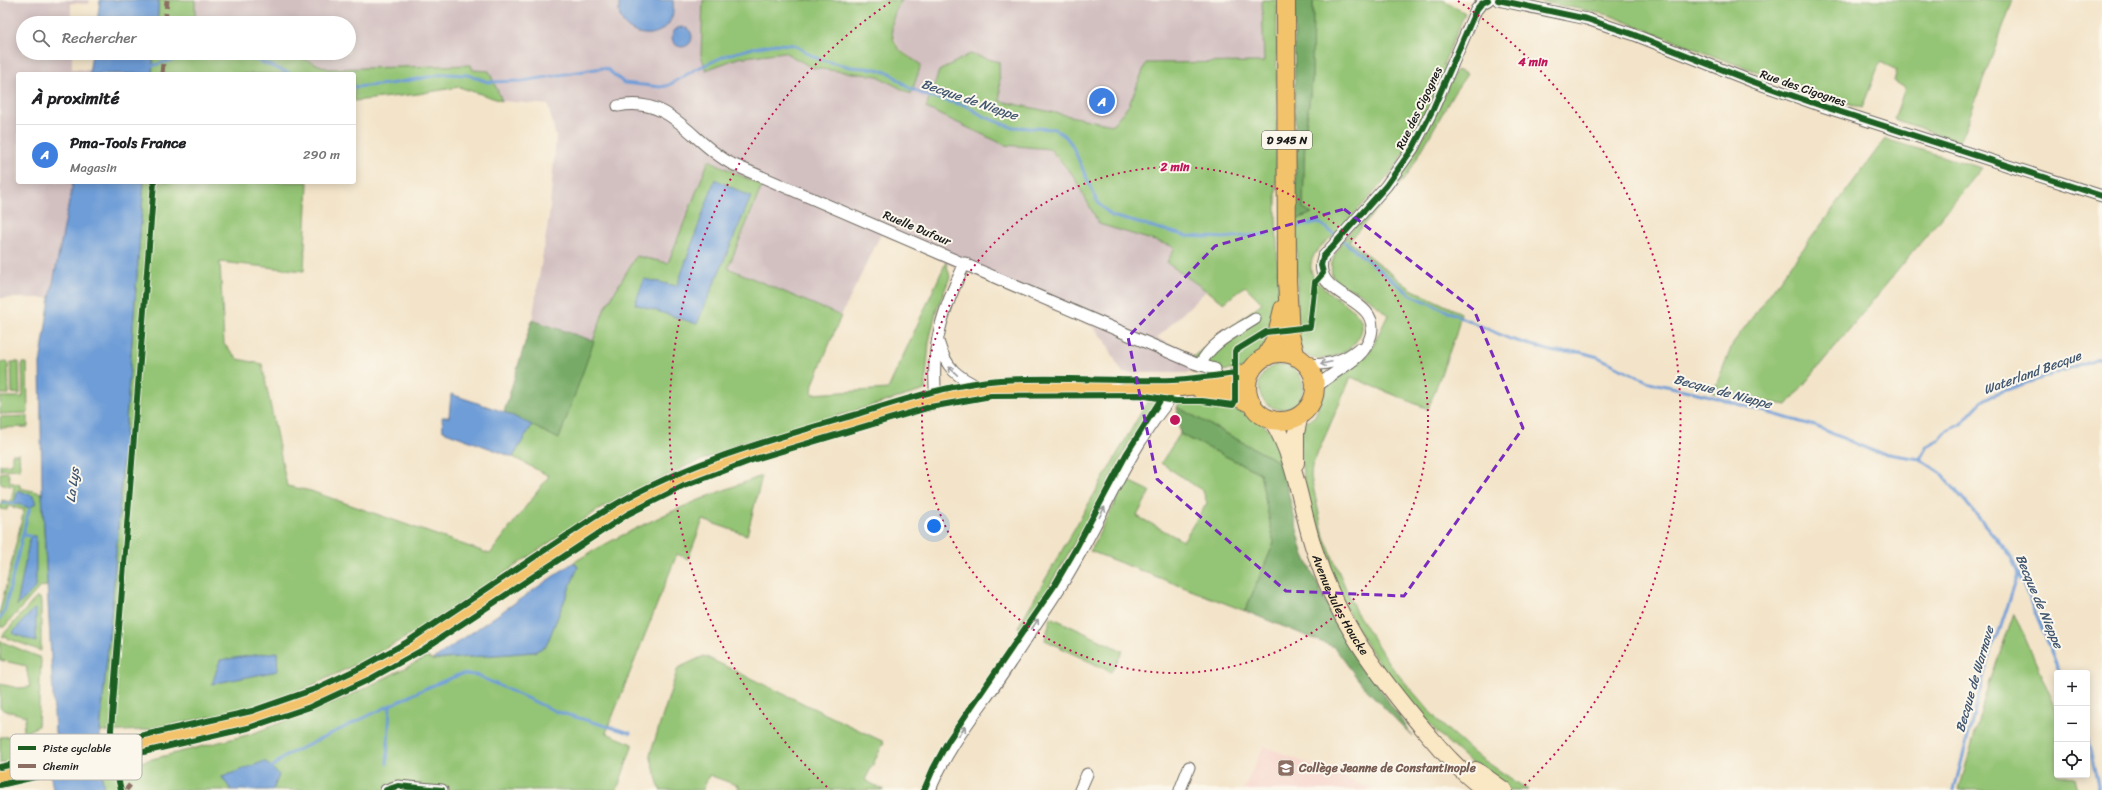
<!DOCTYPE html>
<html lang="fr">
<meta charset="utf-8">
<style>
body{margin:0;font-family:Sriracha,sans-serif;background:#f6f6f6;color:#202124}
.controls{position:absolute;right:12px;bottom:12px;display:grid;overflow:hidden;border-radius:4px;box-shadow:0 2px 10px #0003}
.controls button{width:36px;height:36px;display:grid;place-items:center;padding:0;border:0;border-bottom:1px solid #e0e0e0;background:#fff;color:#202124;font:20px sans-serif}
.you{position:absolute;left:934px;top:526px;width:14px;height:14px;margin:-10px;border:3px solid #fff;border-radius:50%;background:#1a73e8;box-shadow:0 0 0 6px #1a73e833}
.badge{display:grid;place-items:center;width:26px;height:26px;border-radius:50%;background:#b5179e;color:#fff;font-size:13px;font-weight:700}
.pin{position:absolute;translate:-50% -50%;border:2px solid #fff;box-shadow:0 1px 4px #0006}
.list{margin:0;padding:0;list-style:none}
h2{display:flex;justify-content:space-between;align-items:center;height:52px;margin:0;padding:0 16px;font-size:17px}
h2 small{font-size:13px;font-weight:400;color:#757577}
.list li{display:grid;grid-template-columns:26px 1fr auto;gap:12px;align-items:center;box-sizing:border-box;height:60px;padding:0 16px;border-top:1px solid #e0e0e0}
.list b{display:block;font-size:15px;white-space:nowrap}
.list p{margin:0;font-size:13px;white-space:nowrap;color:#757577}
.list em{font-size:13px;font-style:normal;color:#757577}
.icon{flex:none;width:22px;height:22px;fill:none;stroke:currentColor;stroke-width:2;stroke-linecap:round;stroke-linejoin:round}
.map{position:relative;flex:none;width:2102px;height:790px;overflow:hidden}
.search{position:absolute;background:#fff;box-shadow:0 2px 10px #0003;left:16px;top:16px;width:340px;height:44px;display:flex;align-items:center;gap:10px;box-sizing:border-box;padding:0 14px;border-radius:22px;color:#757577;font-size:15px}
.panel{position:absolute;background:#fff;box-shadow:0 2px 10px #0003;left:16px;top:72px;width:340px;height:112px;border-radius:4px}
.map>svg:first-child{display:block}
.built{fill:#f7d1c8}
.industrial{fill:#d2bfc0}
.green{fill:#94c474;stroke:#587048}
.forest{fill:#7a6;stroke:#4a6341}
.water{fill:#6e9dd7;stroke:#455c7a}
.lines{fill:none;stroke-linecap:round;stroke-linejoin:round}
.stream{stroke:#6e9dd7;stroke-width:3}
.street-casing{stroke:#676259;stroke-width:13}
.secondary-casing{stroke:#676259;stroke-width:18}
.primary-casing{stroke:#676259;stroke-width:20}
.street{stroke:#fff;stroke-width:11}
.secondary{stroke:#fae7c3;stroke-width:16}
.primary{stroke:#f2c36a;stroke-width:18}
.quiet{stroke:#8d6e63;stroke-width:5;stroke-dasharray:10 5;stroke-linecap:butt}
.cycleway-casing{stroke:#fbf7ec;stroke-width:8}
.cycleway{stroke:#1b5e20;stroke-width:6}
.oneway{stroke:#999}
.marked{fill:none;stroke:#7b2cbf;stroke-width:3;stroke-dasharray:8 5;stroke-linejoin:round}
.ring{fill:none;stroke:#c2185b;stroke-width:2;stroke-dasharray:2 4}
.labels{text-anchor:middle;stroke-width:4;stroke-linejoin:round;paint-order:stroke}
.shield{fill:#fbf7ec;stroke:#5f5e5a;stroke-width:1}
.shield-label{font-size:11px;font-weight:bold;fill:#1c1c1c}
.street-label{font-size:12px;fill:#1c1c1c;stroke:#fbf7ec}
.education-label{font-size:12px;font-weight:bold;fill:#785e54;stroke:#fbf7ec;text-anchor:start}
.water-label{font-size:13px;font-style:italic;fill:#415670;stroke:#fbf7ec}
.key{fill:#fbf7ec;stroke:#b8b5ae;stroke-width:1}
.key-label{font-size:11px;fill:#1c1c1c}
.centre{fill:#c2185b;stroke:#fbf7ec;stroke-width:2}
.ring-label{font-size:12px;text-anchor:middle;font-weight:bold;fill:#c2185b;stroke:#fbf7ec;stroke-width:4;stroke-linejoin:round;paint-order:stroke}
</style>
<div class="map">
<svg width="2102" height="790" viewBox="0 0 2102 790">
<rect width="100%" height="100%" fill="#fbf7ec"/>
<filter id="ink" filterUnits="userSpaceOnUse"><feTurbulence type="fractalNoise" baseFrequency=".025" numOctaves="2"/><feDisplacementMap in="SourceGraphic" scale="8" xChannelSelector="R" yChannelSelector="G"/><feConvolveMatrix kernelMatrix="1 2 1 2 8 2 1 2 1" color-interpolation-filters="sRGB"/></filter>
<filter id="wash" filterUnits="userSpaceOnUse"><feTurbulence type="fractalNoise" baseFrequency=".012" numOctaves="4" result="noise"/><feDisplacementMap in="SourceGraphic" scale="16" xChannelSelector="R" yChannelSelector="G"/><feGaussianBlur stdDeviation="0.9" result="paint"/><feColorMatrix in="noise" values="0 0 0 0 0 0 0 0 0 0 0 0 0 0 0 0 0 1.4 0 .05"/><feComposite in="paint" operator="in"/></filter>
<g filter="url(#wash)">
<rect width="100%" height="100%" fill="#f3e4c9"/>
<path class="built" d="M1264 746 1374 790H1243Z"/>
<path class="industrial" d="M0 0H89V4L71 3V23H23V53H72V69L90 70 89 74H18V182H73L50 298H0Z
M195 0H703L701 55 706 70 738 58 784 52 813 68 877 76 911 94 921 65 900 49 891 32 894 11 902 0H1262L1265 62 1147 63 1129 105 1112 125 999 101V62L970 54 1005 145 1050 149 1073 175 1099 224 1175 247 1167 263 1206 291 1157 338 1194 356 1193 373H1123L1116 362 1105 340 1091 326 881 234 841 316 727 268 762 186 709 160 668 263 604 310 594 341 532 320 549 216 556 137 548 105 502 101 489 71 473 70 471 65 329 69 289 53H349V23H195Z"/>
<path class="green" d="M159 0H195V23H157Z
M703 0H902C891 15 887 35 900 50 906 56 915 60 921 65L911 94 877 76 813 68 784 52 738 58 706 70 701 55Z
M1262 0H1277L1276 215 1279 299 1269 344 1243 369 1193 373 1194 356 1262 303 1245 286 1224 303 1167 263 1175 247 1099 224 1073 175 1050 149 1005 145 926 108 939 71 970 54 999 62 1000 101 1112 125 1129 105 1146 63 1264 62Z
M1313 0H1443L1465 13 1443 65 1447 66C1429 105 1413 147 1385 180 1370 197 1354 215 1338 231 1330 239 1318 247 1313 257 1295 298 1393 303 1352 346 1346 353 1329 359 1319 359 1313 359 1304 356 1302 350 1296 334 1298 316 1297 299 1297 273 1297 247 1296 220L1312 213 1303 208 1305 134 1312 80Z
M1533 0H2013L1960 142 1894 119 1905 88 1894 81 1897 70 1880 62 1862 108 1721 59 1609 15Z
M154 53H289L329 69 471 65 473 70 489 71 502 101 459 87 418 94 354 101V74H152Z
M1456 70 1467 74 1454 93 1407 176 1349 241 1411 289 1461 313 1456 334 1428 409 1351 377 1312 466 1311 477 1324 537 1355 610 1390 665 1439 722 1475 754 1528 790C1522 790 1514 790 1509 790 1494 784 1473 764 1461 754 1399 701 1345 625 1320 547 1316 534 1313 520 1310 506 1304 480 1297 452 1302 425L1315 416 1325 389 1369 353 1388 315C1378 307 1368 296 1356 291 1351 288 1342 287 1337 282 1335 280 1333 278 1332 275 1326 249 1365 217 1382 199 1415 162 1434 115 1456 70Z
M1885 139 1982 168 1787 405 1713 393 1733 343Z
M709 160 762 186 728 268 841 316 813 384 812 394 888 389 946 262 950 277 936 312 929 342 925 390 753 441 688 465 598 510 423 628 357 664 306 688 248 709 145 730 100 732 113 594 144 182H308L304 271 220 262 224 344 238 359 262 364 287 486 311 491 490 554 549 476 513 457 532 425 559 438 604 310 636 256 668 263Z
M8 362 9 394H0V362Z
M11 362H19L20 394 12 393Z
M22 363H27L28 413 0 414V397H23Z
M1259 387a22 22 0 1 1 44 0a22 22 0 1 1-44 0Z
M1147 402 1156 403C1152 414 1136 430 1129 443 1095 507 1061 569 1023 630L1018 627Z
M1179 403 1208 405 1229 410 1243 409C1268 429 1276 430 1281 463L1177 407Z
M28 416V427L0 428V417Z
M1180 434 1260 473 1274 543 1245 611 1090 551 1127 480 1150 491 1137 516 1183 541 1207 503 1203 491 1161 463Z
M12 454H19L20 469 0 470V465L12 464Z
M8 472 10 482 20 485V488L42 493 47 586 40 587 4 627H0V611L24 510 8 506 7 510 0 509 2 500 11 502 14 487 0 483V473Z
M762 476 747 535 703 520 688 559 677 554 606 733 633 744 617 790H273L279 775 222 777 231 790H104L101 772 251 734 345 698 427 657 432 660 534 652 546 646 578 567 574 562C634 526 697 499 762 476Z
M36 598H40L41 602V651L2 636Z
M2014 613 2055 706 2057 716V775L2075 777 2078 790H1959L1986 693Z
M1051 617 1123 651 1111 672 1045 640Z
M0 641 39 657 41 660 38 726 22 734 26 716 3 710 0 707V684L18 688 30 687 26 666 0 660Z
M704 656 884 742 865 780 884 790H738L739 786 709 775 703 790H660L650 755 678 668Z
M23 736 27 755 0 764V737Z"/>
<path class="forest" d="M1294 0H1313L1312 80 1305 134 1303 208 1312 213 1296 220Z
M532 320 594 341 559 439 504 412Z
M1177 407 1281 463 1303 553 1337 626 1413 737 1364 687 1334 647 1245 611 1274 543 1260 473 1180 434Z"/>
<path class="water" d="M100 0H159L157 23H97Z
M620 0H673C680 49 609 42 620 0Z
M672 37a10 10 0 1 1 20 0a10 10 0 1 1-20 0Z
M92 53H154L152 74H89Z
M715 179 751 197 697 324 635 304 644 279 677 286Z
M73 182H144L113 594 100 732V760L104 790H53L49 765 62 757 55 732 42 491 40 364 50 298Z
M451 394 504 412 532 425 513 457 443 431 442 417H449Z
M18 490 33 496 36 503 30 508 14 503Z
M30 536H36V587L17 606Z
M574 562 578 567 546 646 534 652 432 660Z
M34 609 36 610V642L12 633Z
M277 652 278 671 212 684 220 660Z
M265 761 279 775 273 790H231L222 777Z"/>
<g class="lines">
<path class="stream" d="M224 53 249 57 291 74
M151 66 180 58 217 53
M354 87 389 84 445 74 468 75 488 82 523 81 602 68 607 69 624 83 661 87 669 85 696 69 727 55 753 48 776 44 794 45 814 57 826 61 851 67 876 69 890 73 909 88 928 96 967 106 983 116 1011 127 1055 129 1066 137 1072 145 1095 197 1099 204 1112 216 1187 236 1223 238 1267 234
M1296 227 1318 222 1337 236
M1342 240 1411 295 1510 339 1555 352H1580L1598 357 1649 382 1706 395 1815 426 1875 452 1920 459 1941 473 2012 557 2060 673
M1920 459 1927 446 1940 439 1947 431 1960 425 1981 402 1992 395 2102 357
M2 503H14
M23 535 30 536
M0 618 4 613 27 517 30 508
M2087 736 2099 790
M387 764 390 705
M272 767 287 755 424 689 461 674 476 675 555 711 630 733
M1954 790 1991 648 1998 635 2018 575"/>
</g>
</g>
<g filter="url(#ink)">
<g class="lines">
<defs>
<path id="street" d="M1498 0 1587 19 1632 34 1751 81 1825 107 2102 196
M618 106C672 95 691 143 732 164L1194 363 1215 369
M938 341C946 369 957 377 983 389
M1306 364C1325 366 1344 361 1358 349
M1200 365C1211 342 1235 332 1255 319
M1315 389C1332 369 1363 364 1371 335 1381 295 1310 298 1323 257L1386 186 1413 148 1433 109 1476 10 1481 4 1488 0
M936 398C930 345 943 310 965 263
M386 790 398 786 442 790
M930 790C947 747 976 713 1002 675 1022 645 1042 615 1062 584 1103 519 1128 445 1180 387
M1080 790 1087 774
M1180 790 1189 767"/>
<g id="secondary">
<path id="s1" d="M1272 420C1296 459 1300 506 1314 549 1335 615 1371 666 1415 719 1437 745 1457 770 1485 790"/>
<path d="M1296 463V433L1300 415"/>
<path d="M1476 770 1504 790"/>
</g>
<path id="primary" d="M1286 0 1287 280 1290 335 1296 357
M1247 387a34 34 0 1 1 68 0a34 34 0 1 1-68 0Z
M1266 357 1276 338 1283 309
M1201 390 1235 396 1252 404
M0 777 222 727 271 713 321 694 373 669 425 640 619 510 680 479 743 455 908 406 973 391 1013 387H1180L1229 381 1252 370"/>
</defs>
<use href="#street" class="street-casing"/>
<use href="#secondary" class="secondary-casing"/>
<use href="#primary" class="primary-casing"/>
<use href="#street" class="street"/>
<use href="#secondary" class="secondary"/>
<use href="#primary" class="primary"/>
<path class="quiet" d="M165 23 167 0
M162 74 164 53
M126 790 130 785"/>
<defs>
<path id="cycleway" d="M1498 0 1587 19 1632 34 1751 81 1825 107 2102 196
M0 767 252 711 315 689 362 667 407 642 593 518C672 467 761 442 851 416 900 401 949 384 1000 380 1057 376 1115 382 1172 380 1193 379 1214 376 1235 373
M0 785 248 728 310 707 370 679 424 649 628 514 684 486 755 459 930 407 991 396 1140 395 1176 401H1202L1233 405 1235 401V351L1266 332 1310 327 1315 282 1323 273 1321 265 1323 257 1386 186 1413 148 1433 109 1476 10 1481 4 1488 0
M121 790 113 757 111 730 154 182
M386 790 398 786 442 790
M924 790 933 769 948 741 1054 586 1075 550 1127 453 1161 399"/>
</defs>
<use href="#cycleway" class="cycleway-casing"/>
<use href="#cycleway" class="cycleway"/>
</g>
<defs><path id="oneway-shaft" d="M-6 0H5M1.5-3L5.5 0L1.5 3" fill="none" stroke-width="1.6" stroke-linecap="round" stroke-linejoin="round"/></defs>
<g class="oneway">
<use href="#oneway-shaft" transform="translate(1326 363) rotate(168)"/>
<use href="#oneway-shaft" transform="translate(953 371) rotate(-136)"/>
<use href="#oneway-shaft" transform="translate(1102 512) rotate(-63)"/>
<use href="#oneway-shaft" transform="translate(1035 624) rotate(-56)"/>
<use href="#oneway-shaft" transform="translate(962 731) rotate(-55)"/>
</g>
</g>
<path class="marked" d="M1344 209 1474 310 1523 428 1404 596 1286 591 1157 479 1128 337 1215 246Z"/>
<g class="ring">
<circle cx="1175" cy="420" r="253"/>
<path d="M827 787A506 506 0 0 1 892 1M1458 1A506 506 0 0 1 1523 787"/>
</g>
<defs>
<symbol id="school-square" viewBox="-11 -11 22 22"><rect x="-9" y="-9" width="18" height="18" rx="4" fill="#8d6e63" stroke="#fbf7ec"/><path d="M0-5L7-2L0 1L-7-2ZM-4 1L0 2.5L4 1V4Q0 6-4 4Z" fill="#fff"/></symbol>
</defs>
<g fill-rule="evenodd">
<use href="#school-square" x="1276" y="758" width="20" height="20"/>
</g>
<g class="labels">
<rect class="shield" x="1262" y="131" width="50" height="18" rx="3"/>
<g class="shield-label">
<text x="1287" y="144">D 945 N</text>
</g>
<g class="street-label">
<text transform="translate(1803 88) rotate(19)" y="4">Rue des Cigognes</text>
<text transform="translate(1419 108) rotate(-64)" y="4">Rue des Cigognes</text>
<text transform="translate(917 228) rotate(23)" y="4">Ruelle Dufour</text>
<text dy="4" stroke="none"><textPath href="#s1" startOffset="198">Avenue Jules Houcke</textPath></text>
</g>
<g class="education-label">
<text x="1299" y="772">Collège Jeanne de Constantinople</text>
</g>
<g class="water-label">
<text transform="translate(970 99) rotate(19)" y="5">Becque de Nieppe</text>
<text transform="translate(2032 372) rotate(-20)" y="5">Waterland Becque</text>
<text transform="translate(1723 391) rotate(15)" y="5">Becque de Nieppe</text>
<text transform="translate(72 485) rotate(-83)" y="5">La Lys</text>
<text transform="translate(2040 601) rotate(67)" y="5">Becque de Nieppe</text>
<text transform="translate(1974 679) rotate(-74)" y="5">Becque de Warnave</text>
</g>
</g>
<rect x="10" y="734" width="132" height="46" rx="6" class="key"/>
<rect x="18" y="746" width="18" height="4" fill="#1b5e20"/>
<rect x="18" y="764" width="18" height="4" fill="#8d6e63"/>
<g class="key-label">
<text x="43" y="752">Piste cyclable</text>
<text x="43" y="770">Chemin</text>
</g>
<circle cx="1175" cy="420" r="6" class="centre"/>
<g class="ring-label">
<text x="1533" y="66">4 min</text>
<text x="1175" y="171">2 min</text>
</g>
</svg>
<div class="controls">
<button>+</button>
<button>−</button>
<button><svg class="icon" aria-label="locate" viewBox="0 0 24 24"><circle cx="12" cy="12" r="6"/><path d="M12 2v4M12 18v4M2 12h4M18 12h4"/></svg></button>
</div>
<div class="you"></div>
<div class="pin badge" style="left:1102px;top:101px;background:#3f7fe0">A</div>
<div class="search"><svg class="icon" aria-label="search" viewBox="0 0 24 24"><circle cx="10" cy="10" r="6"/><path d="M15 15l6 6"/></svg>Rechercher</div>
<section class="panel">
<h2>À proximité<small></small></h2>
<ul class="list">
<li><span class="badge" style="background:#3f7fe0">A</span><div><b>Pma-Tools France</b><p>Magasin</p></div><em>290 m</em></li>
</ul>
</section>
</div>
